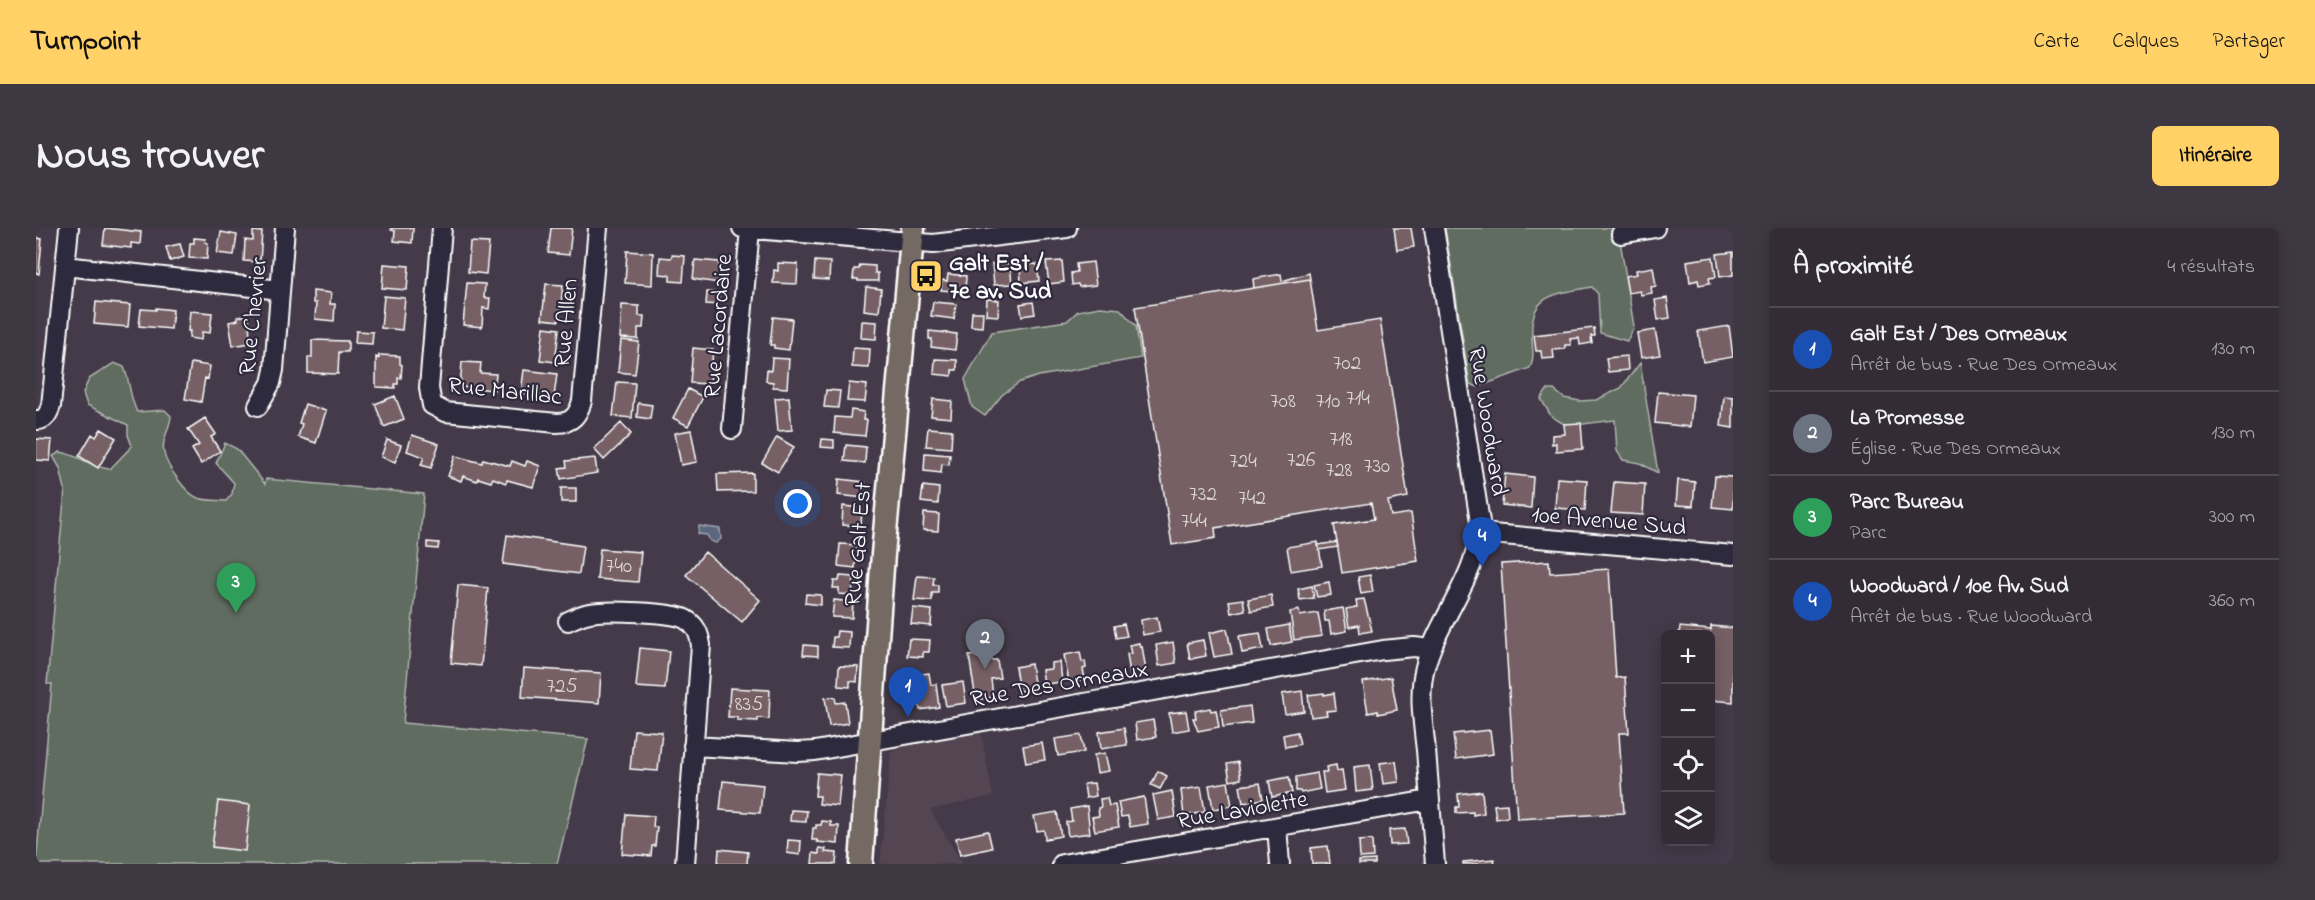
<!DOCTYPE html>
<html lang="fr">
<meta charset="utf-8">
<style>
body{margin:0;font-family:"Indie Flower",sans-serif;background:#3e3842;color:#f1f3f6}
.controls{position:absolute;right:18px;bottom:18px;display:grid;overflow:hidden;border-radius:9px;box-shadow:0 3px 15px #0003}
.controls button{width:54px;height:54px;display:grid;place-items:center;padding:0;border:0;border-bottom:2px solid #4e4852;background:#332c37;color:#f1f3f6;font:30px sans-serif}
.you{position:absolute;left:762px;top:276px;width:21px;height:21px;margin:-15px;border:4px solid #fff;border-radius:50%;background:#1a73e8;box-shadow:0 0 0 9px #1a73e833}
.badge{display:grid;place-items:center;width:39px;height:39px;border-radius:50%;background:#ffd166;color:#fff;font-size:20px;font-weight:700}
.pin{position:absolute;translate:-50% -50px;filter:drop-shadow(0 2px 3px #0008)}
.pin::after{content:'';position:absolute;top:32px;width:21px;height:18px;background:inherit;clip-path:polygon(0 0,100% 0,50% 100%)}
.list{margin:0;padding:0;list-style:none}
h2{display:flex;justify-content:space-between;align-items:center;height:78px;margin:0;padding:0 24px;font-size:26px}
h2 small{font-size:20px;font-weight:400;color:#a9a7ad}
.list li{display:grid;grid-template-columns:39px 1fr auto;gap:18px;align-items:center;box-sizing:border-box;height:84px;padding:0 24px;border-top:2px solid #4e4852}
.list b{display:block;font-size:22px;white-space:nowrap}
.list p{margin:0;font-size:20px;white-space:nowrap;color:#a9a7ad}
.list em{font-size:20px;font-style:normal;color:#a9a7ad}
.icon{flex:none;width:33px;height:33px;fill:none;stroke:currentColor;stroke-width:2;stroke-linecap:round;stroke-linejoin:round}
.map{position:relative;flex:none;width:1697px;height:636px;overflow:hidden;border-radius:9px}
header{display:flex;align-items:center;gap:36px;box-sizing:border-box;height:84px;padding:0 30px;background:#ffd166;color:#111}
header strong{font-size:28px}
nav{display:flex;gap:33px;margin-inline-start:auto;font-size:21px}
.intro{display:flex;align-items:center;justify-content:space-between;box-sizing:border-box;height:144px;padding:0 36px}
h1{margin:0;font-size:42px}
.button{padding:15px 27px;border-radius:9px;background:#ffd166;color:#111;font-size:21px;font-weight:700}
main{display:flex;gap:36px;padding:0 36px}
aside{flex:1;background:#332c37;border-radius:9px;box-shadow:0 3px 15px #0003}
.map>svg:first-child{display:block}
.built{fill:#534551}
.green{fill:#616c61;stroke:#b0b6b0;stroke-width:1.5}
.water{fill:#5b667e;stroke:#9da3b2;stroke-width:1.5}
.building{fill:#766065;stroke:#fff;stroke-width:1.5}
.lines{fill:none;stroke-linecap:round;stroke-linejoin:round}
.minor-casing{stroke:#fff;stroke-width:22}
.major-casing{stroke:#fff;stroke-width:27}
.minor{stroke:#2f2a3d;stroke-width:18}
.major{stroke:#756964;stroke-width:22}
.labels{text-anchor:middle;stroke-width:4.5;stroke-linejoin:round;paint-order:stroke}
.number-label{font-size:21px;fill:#ddd7d8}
.poi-label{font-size:24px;font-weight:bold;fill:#fff;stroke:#2f2a3d;text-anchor:start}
.street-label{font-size:24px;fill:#fff;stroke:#2f2a3d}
</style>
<header>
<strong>Turnpoint</strong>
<nav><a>Carte</a><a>Calques</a><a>Partager</a></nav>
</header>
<div class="intro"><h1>Nous trouver</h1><a class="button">Itinéraire</a></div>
<main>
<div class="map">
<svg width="1697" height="636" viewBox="0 0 1697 636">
<rect width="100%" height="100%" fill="#443a49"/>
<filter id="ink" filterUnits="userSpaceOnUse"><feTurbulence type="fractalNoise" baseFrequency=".0167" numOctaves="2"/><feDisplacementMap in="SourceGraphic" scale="12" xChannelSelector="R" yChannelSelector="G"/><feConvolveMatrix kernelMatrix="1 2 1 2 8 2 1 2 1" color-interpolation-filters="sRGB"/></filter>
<g filter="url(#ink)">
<path class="built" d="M945 504 957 568 894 582 927 636H844L855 524 860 522V519Z"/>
<path class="green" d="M1409 0H1582L1598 99 1591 113 1564 105 1562 66 1556 59C1522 66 1493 64 1496 108 1496 119 1499 130 1494 140L1442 159 1434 156Z
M1064 79 1084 81 1100 98 1105 130 1003 148 984 154 966 167 949 188 936 179 929 151 956 104 1031 93 1042 83Z
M78 135 88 139C94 154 94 170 101 184L129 182 135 188C134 201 125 212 128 225 130 237 150 266 162 270 170 273 182 272 190 273L196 266 198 255 180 235 189 215 201 221 229 256 230 251 388 266 367 495 552 511 521 636H0L16 456H11L29 261 24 240 17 228 24 224C43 227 56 240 74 241L96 218 92 207V197L51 177 47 165 53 151Z
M1604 135 1622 245 1604 235 1587 232 1581 223 1579 192 1531 198 1515 188 1505 171 1511 162H1518L1528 170 1544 173 1560 172 1585 160Z"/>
<path class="water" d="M663 298 684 301 685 311 680 315 674 313 671 307 662 306Z"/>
<path class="building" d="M69 0 105 4 104 16 95 15V20L67 17Z
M355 0H377L376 15 358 13 359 3 355 2Z
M515 0H536L533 27 512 25Z
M1358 0H1375L1378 19 1361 22Z
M217 3 226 4 224 34 208 33 209 12 217 13Z
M185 4 201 7 198 27 181 25Z
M0 10 6 11 3 46 0 45Z
M158 10 170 11 169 14 172 15 171 31 153 30 154 15H158Z
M434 14 453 15 450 46 432 44Z
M144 16 148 29 134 33 130 19Z
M591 23 617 25 616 57 589 55Z
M1697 24V47L1684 49 1681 26Z
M636 27 649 28 647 54 634 53V47L623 46 624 29 635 30Z
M1677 29 1680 49 1673 50 1674 55 1663 57 1662 52 1654 54 1651 33Z
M659 32 683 34 682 55 657 51Z
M779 33 794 34 793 52 778 51Z
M1026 33 1028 54 1013 56 1010 34Z
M1057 34 1060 57 1043 59 1042 56 1036 57 1035 45 1041 44 1040 36Z
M742 35 762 36 761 56 737 55 738 42 742 43Z
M974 35 976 56 958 57 956 36Z
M348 36 373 38 371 62 346 60Z
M1001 36 1003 53 985 55 984 37Z
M824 37 839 38V45H842V53H822V51H817L818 41H823Z
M1617 39 1620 58 1615 59 1616 65 1605 67 1604 63 1592 65 1589 48 1601 46 1600 42Z
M1273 45 1274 51 1218 60 1217 51 1245 46 1246 53Z
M912 46 930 48 929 64 905 62 906 52 911 53Z
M1274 51 1282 102 1344 92 1372 269 1352 273 1355 288 1375 285 1382 333 1306 345 1298 297 1338 291 1335 275 1179 300 1180 310 1136 317 1099 79Z
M431 55 449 56 448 70H454L453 81 447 80 446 99 427 97Z
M510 56 527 57 523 93 506 91Z
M830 59 845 61 843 84 828 82Z
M277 63 295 65 294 76H299L298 93 279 91 280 75H277Z
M671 64 683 65 682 77 670 76Z
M348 68 369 70 366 102 345 100Z
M1631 70 1634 90 1622 92 1619 72Z
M951 71 963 72 962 88 950 87Z
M60 74 94 77 92 99 58 96Z
M897 74 920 76 918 91 895 88Z
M997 74 999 86 986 88 984 76Z
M586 77 603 78V88H608L607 100H602V111L584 110Z
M120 80 137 82 135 101 103 98 105 81 120 82Z
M154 83 176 85 174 105 166 104 165 112 153 110 154 103H152Z
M936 84H947L946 99 935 98Z
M213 87 214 115 197 118 193 94 202 92 201 89Z
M737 89 756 91 753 122 738 120V117H734Z
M826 93 841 94 840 111 825 110Z
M1693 98 1697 129 1667 134 1662 103Z
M508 99 523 101 519 134 504 132Z
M1558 100 1559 108H1555L1556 115 1544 117 1543 110 1534 111 1535 117H1529V121L1517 122 1518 130 1506 131 1505 123H1500L1498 107Z
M1619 102 1624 127 1605 130 1601 105Z
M320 103 337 104 336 116 319 115Z
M893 103 921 106 919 122 895 119 896 111H893Z
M276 112 312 113V124H303L302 146 272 145V129H276Z
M585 112 603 114 599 146 582 144Z
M657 120 677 122 674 156 654 155Z
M817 120 834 121 833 140 816 139Z
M343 127 364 128V136L366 137 365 150H362V156H359V160L340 159V129L343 130Z
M1591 128 1592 142 1572 144 1570 130Z
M736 130 753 131 751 160 737 159V154L730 153 731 142 735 143Z
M899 131 921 132V142H916V148L898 146Z
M426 134 445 135 444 145 460 146 458 162 424 159Z
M155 135 174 138 172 151 169 150 165 174 149 171Z
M488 142 521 146 518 169 485 165Z
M581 154 599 155 596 190 577 188Z
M813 155 831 157 829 174 811 173Z
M652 161 667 169 652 198 637 190Z
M790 162 804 163 802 180 788 179Z
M1622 164 1657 167 1654 199 1619 195Z
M359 168 368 191 348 199 339 176Z
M1688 168 1697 169V200L1685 198Z
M753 169 756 202 742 203 739 170Z
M897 171 916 173 915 190 895 188Z
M602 175 616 177 614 191 601 189Z
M269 176 290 183 280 215 262 209 266 196 263 195Z
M815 182 828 184 827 192H831L829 208 798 205 799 189 814 190Z
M169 190 180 206 175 209 184 223 165 236 156 221 163 217 152 201Z
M585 195 595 206 568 232 558 221Z
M1545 195 1547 221 1520 223V215L1516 216V207L1529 206 1528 196Z
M892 200 916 202 915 220 890 218Z
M65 201 80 210 62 240 43 228 56 206 60 209Z
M655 202 661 234 645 237 639 205Z
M376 207 403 216 395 240 385 237 388 229 371 223Z
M741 209 758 219 742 244 726 235Z
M0 211 16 212 14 233 0 232Z
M786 211 798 212V220L785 219Z
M351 212 365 217 359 234 345 229Z
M810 217 830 219 829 235 808 233Z
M889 225 914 227 913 237 906 236 905 245 888 243Z
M419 228 446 235 447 231 474 238 476 233 489 238 491 233 504 238 497 259 471 252 470 255 457 250 455 254 442 250 441 253 427 248 425 253 412 248Z
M559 230 561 245 525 251 523 240 531 239 530 233Z
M717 245V263L682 264 681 246Z
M1469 246 1497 249 1495 280 1466 277Z
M1679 248 1697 249V281L1676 279Z
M1521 250 1551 252 1549 282 1519 280Z
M803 251 829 254 828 270 802 267Z
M1642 252 1659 254 1657 278 1640 277Z
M1578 254 1609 256 1607 287 1575 285Z
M887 258 903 260 902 276 885 274Z
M525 260H540V274H525Z
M807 278 826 280 825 298 806 297Z
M888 285 903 286 902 303 887 302Z
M471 307 547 318 543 346 467 336Z
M391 314 403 315 402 321 391 320Z
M1282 314 1286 338 1255 343 1251 319Z
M1301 314 1302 319 1283 322 1282 317Z
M804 316 821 317 819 340 802 338Z
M564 321 605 324 602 354 561 351Z
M669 324 724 372 706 394 650 347Z
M1513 333 1514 345 1573 341 1580 450 1589 449 1593 505H1583L1588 585 1481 591 1465 336Z
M1334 347 1337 364 1325 366 1322 349Z
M804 348 818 349 816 367 803 366V360H797L798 353H803Z
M881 348 898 349 897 357H902V365H896V373L878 372Z
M1293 354 1295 367 1281 369 1278 357Z
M422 357 452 360 445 438 415 435Z
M1276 358 1278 370 1264 372 1262 361Z
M770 366 785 367V377L769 375Z
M1235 367 1237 379 1215 383 1212 371Z
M1207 371 1209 382 1195 385 1193 373Z
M1328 371 1336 403 1324 405 1323 397 1313 399 1310 381 1321 379 1320 372Z
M798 372 817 374 816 390 796 389Z
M877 380 896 382 895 398 875 396Z
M1307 380 1311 403 1295 406 1293 393H1289L1288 383Z
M1263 382 1264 388 1282 385 1286 408 1258 412 1254 384Z
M1121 389 1124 404 1107 407 1105 392Z
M1088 396 1091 408 1080 410 1078 398Z
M1253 397 1256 414 1235 418 1232 401Z
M1675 398 1697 400V474L1674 472V406H1643L1644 399 1675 402Z
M1191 401 1196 426 1178 429 1173 405Z
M801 403 814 404 813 420 796 419 797 409H800Z
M1224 405 1227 421 1206 425 1203 408Z
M873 411 894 412 893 424H887V429L871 428Z
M1167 412 1170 428 1154 431 1151 415Z
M1137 414 1140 435 1123 438 1120 417Z
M1103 415 1104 419 1106 418 1110 443 1094 446 1091 426 1095 425 1093 417Z
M768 417 782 418V428L767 427Z
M604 420 633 423 629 461 600 459Z
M1044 424 1046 434 1049 433 1050 440 1047 441 1049 451 1033 454 1028 427Z
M954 425 956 432H961L964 450 955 451 957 469 940 472 933 428Z
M1024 434 1026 454 1008 456 1006 442 1015 441V435Z
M995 436 999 461 983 463 979 439Z
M803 438 822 439 821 454 814 453V459L802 458Z
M488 440 565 445 563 475 486 469Z
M893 445 895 457 900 456 903 479 884 482 879 447Z
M1355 449 1361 482 1342 486V483L1332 485 1327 454Z
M927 454 930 475 910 478 906 457Z
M694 460 734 462 733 491 722 490V493L701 492V489H692Z
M1266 463 1268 483 1249 486 1246 466Z
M1288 465V467L1298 465 1300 482 1290 483 1291 487 1275 489 1272 467Z
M799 469 800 475 809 474 812 495 793 498 789 470Z
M1214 478 1216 495 1187 499 1185 482Z
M1174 480 1175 483 1180 482 1183 499 1162 503 1157 490H1160L1159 483Z
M1150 483 1153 501 1136 504 1133 485Z
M1117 492 1120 509 1101 512 1099 495Z
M1088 500 1091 517 1065 521 1063 504Z
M598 502 626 504 622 543 594 541Z
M1454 502 1457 526 1420 531 1417 506Z
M1261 504 1264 516 1249 519 1247 507Z
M1045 507 1048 524 1022 528 1019 511Z
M1006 515 1009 532 990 535 987 518Z
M1069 525 1073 543 1061 545 1058 527Z
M1360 533 1363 554 1347 556 1344 535Z
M1202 534 1205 551 1194 553 1191 536Z
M1300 537 1301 543 1306 542 1309 562 1289 565 1286 544H1291L1290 539Z
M1334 537 1337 562 1320 564 1318 539Z
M1122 543 1131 548 1124 561 1115 557Z
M781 545 805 547 802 578 783 576 784 568H779Z
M1281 545 1284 561 1265 565 1264 563H1260V549Z
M1253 549 1256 565 1236 569 1233 553Z
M687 553 727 557 724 585 684 582Z
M1192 554 1196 578 1177 581 1173 557Z
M1058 555 1060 568 1050 570 1048 556Z
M1224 555 1227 571 1207 575 1204 558Z
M1165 559 1169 584 1148 588 1145 562Z
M1136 563 1140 589 1122 592 1117 567Z
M1446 563 1448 585 1437 587V584L1420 585V579H1423L1422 566Z
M1108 569 1112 596 1094 599 1092 588 1085 589 1082 574Z
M1071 570 1073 578 1079 577 1083 599 1059 603 1056 589 1063 588 1062 580 1065 579 1064 571Z
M182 573 214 577 209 623 176 619Z
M1471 576 1472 589 1460 591 1458 577Z
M1051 578 1054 605 1032 608 1030 594 1036 593 1034 581Z
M755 582 771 583 770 594 754 593Z
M1021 584 1025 608 1009 611 1008 602 1001 603 998 588Z
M590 586 618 588 617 599H621L619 618H616L615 628 586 626Z
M786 593 795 594V598H803L802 616 781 614V612H776L777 600H780V597H785Z
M1369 601 1371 616 1354 617 1353 602Z
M952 603 956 620 924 627 920 610Z
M752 612 765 613 764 627 751 625Z
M1336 612 1337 629 1324 630 1323 613Z
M1292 618 1294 636H1276L1275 620Z
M783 620 790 621 789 624 801 625 800 636H776L777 625 783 626Z
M683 621 712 624 711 636H682Z
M1458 631 1459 636H1427V634Z
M1339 632V636H1323V633Z"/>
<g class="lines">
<defs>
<path id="minor" d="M406 0 393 160 396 177 409 184 521 195C536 195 542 187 546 173L562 0
M706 0 897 16 1031 0
M1398 0 1444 294C1444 346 1402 390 1389 439 1382 466 1387 495 1390 522 1393 560 1396 598 1399 636
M1585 6 1619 0
M29 38 244 62
M222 178 235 155 238 142 249 0
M0 192C9 193 12 186 15 178L33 0
M696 201 714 1
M1444 305 1697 327
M532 393C539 390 546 386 554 385 570 382 636 384 649 391 660 397 663 405 665 417L649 636
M657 518 762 524 779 523 1347 422 1378 419 1395 421
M1241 599 1244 636
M1026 636 1393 572"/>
<path id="major" d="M825 636 847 326 877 0"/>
</defs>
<use href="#minor" class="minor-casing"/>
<use href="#major" class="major-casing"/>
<use href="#minor" class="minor"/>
<use href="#major" class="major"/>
</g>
</g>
<defs>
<symbol id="bus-square" viewBox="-11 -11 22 22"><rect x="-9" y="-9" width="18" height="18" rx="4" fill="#ffd166" stroke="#2f2a3d"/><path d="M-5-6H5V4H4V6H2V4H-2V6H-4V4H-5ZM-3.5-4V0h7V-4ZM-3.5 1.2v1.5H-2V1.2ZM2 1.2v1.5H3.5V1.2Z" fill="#111"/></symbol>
</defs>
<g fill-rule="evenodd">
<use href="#bus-square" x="871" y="29" width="38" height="38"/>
</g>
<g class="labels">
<g class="number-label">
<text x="1311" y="141">702</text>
<text x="1322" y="176">714</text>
<text x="1247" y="179">708</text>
<text x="1292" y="179">710</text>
<text x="1305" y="217">718</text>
<text x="1265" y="238">726</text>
<text x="1207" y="239">724</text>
<text x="1341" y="244">730</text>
<text x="1303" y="248">728</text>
<text x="1167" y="272">732</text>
<text x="1216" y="276">742</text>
<text x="1158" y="299">744</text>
<text x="583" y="344">740</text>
<text x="526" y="464">725</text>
<text x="713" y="482">835</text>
</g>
<g class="poi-label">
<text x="913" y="42">Galt Est /<tspan x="913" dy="28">7e av. Sud</tspan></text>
</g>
<g class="street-label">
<text transform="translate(216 88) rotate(-84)" y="8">Rue Chevrier</text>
<text transform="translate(529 95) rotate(-85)" y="8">Rue Allen</text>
<text transform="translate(681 98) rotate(-85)" y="8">Rue Lacordaire</text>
<text transform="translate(469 162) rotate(6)" y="8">Rue Marillac</text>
<text transform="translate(1453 193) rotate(81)" y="8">Rue Woodward</text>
<text transform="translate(1573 292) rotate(5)" y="8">10e Avenue Sud</text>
<text transform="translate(821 316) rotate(-85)" y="8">Rue Galt Est</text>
<text transform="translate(1023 455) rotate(-10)" y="8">Rue Des Ormeaux</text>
<text transform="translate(1206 581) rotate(-10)" y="8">Rue Laviolette</text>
</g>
</g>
</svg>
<div class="controls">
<button>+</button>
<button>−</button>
<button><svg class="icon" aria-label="locate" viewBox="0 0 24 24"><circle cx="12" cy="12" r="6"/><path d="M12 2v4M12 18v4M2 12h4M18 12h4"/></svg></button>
<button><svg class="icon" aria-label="layers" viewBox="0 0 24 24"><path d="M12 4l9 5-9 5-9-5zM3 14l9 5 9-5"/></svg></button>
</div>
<div class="you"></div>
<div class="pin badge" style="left:872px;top:489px;background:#1a4fb4">1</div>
<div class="pin badge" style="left:949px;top:441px;background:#6b7280">2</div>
<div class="pin badge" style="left:200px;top:385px;background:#2e9e5b">3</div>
<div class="pin badge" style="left:1446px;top:339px;background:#1a4fb4">4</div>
</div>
<aside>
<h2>À proximité<small>4 résultats</small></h2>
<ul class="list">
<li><span class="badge" style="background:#1a4fb4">1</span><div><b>Galt Est / Des Ormeaux</b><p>Arrêt de bus · Rue Des Ormeaux</p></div><em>130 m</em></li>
<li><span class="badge" style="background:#6b7280">2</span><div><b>La Promesse</b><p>Église · Rue Des Ormeaux</p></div><em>130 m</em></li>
<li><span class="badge" style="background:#2e9e5b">3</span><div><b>Parc Bureau</b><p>Parc</p></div><em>300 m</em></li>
<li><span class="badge" style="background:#1a4fb4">4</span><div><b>Woodward / 10e Av. Sud</b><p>Arrêt de bus · Rue Woodward</p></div><em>360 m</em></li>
</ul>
</aside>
</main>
